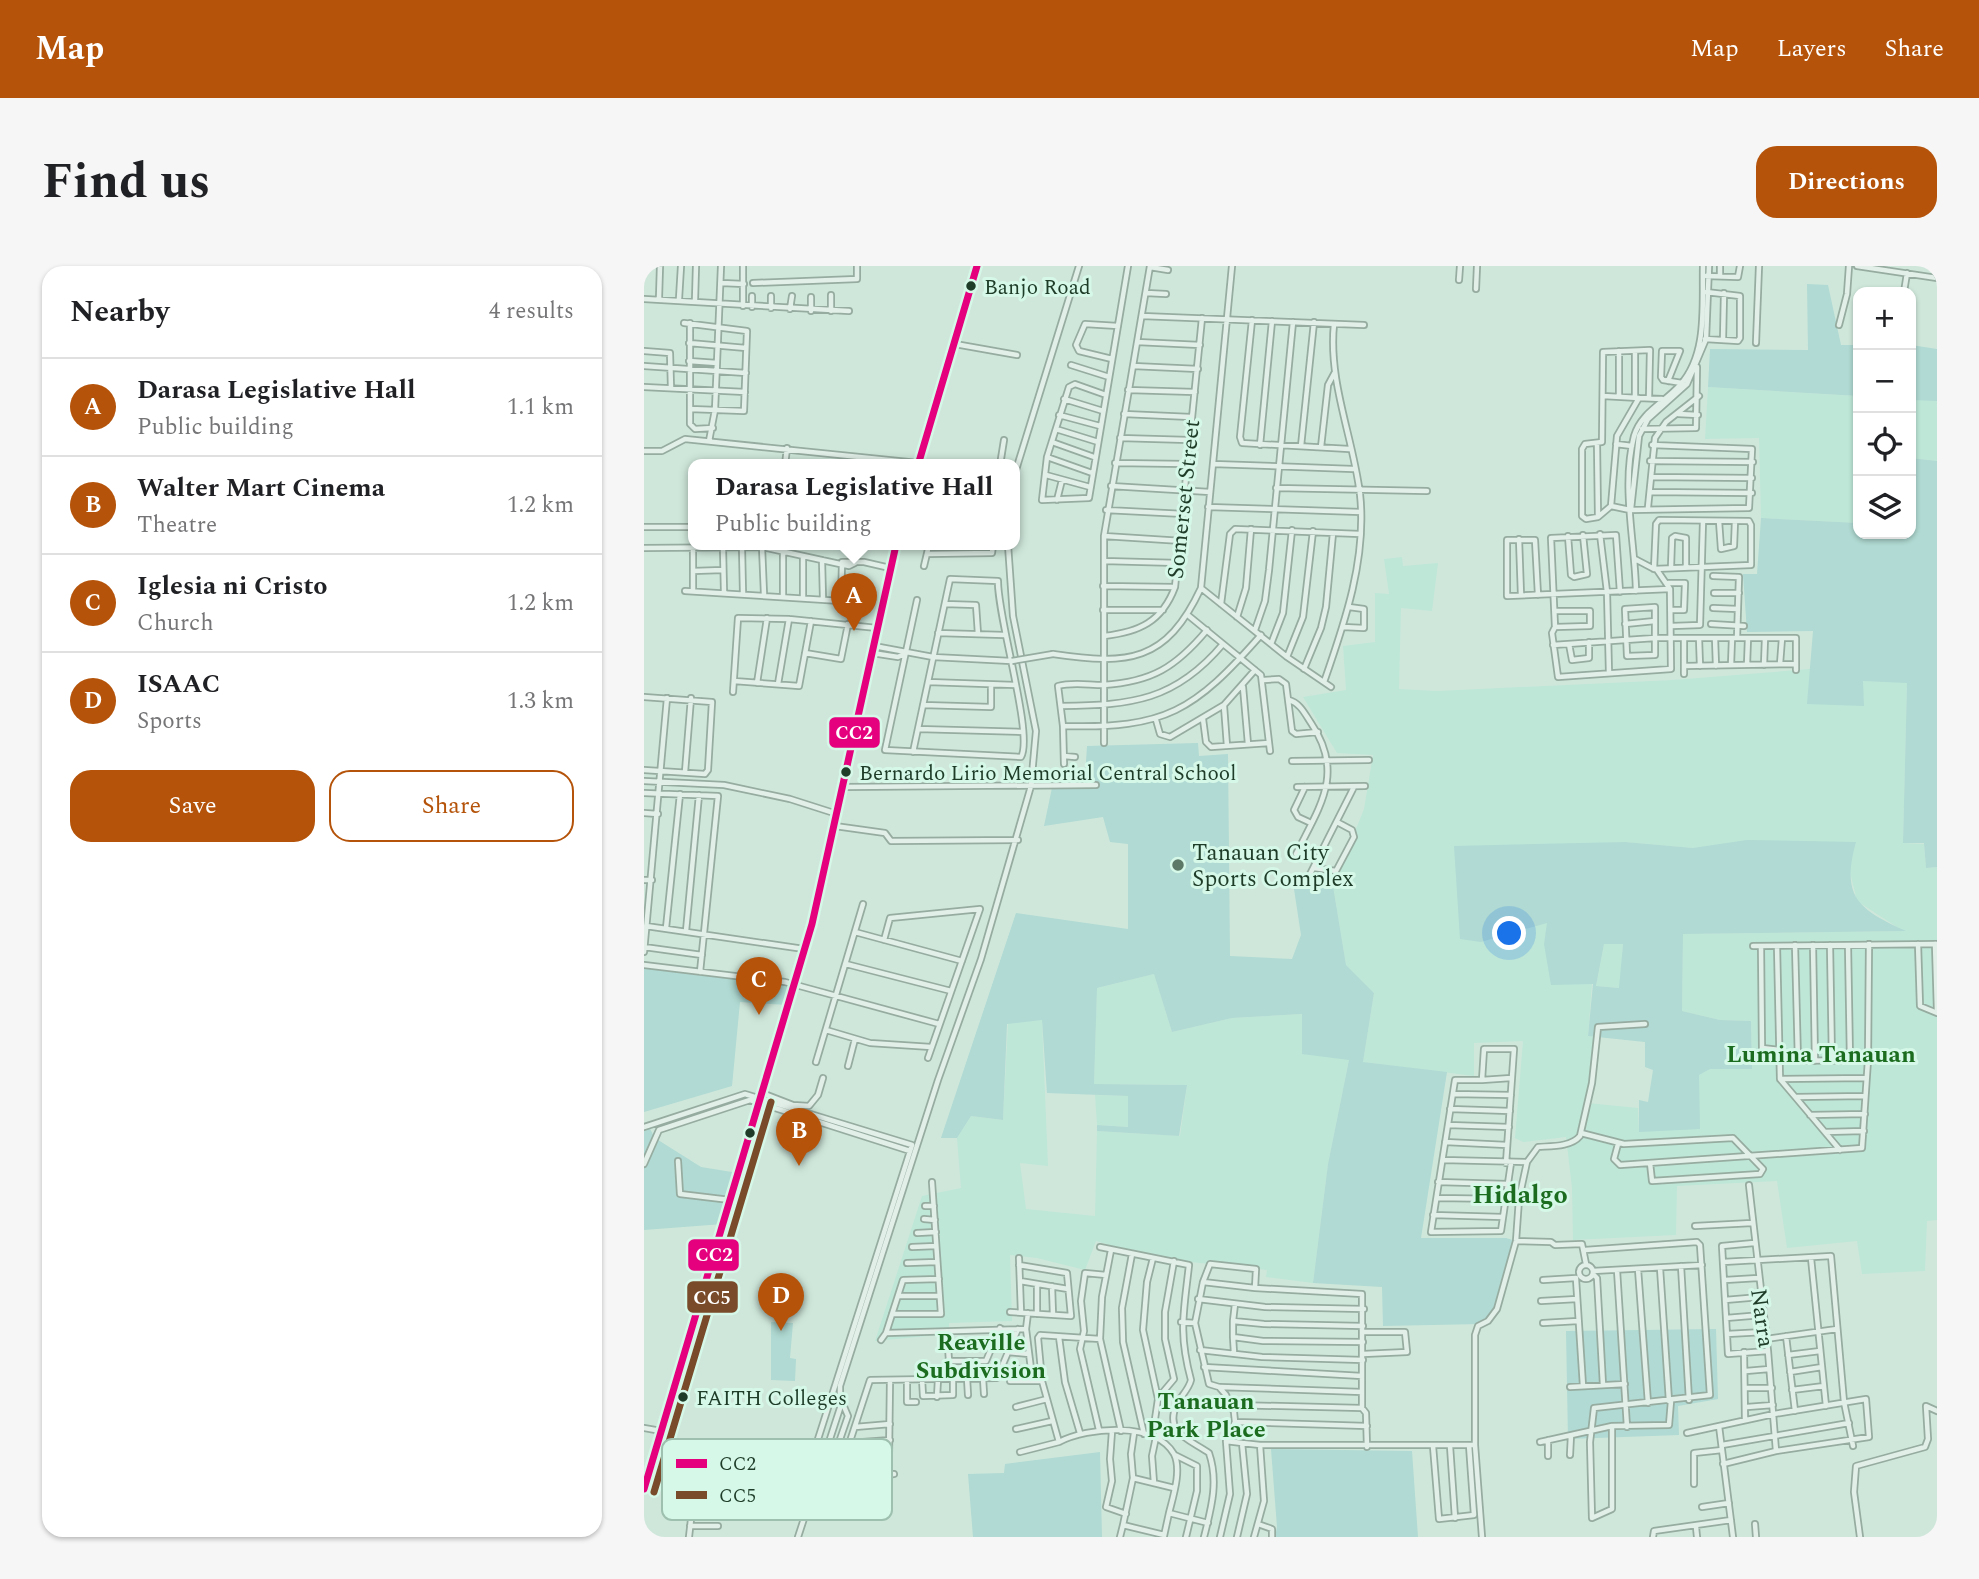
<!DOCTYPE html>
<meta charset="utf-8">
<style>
body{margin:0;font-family:Spectral,serif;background:#f6f6f6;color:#202124}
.controls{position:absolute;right:21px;top:21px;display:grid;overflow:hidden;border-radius:14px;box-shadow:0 2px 5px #0004}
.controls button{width:63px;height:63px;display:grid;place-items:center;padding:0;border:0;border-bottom:2px solid #e0e0e0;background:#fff;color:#202124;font:35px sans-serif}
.you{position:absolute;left:866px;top:668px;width:24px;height:24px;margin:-18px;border:5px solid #fff;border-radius:50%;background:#1a73e8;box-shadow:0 0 0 10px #1a73e833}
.badge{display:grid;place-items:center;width:46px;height:46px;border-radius:50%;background:#b45309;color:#fff;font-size:23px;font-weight:700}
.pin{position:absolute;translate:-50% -58px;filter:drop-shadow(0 2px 4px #0008)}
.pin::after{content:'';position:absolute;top:37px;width:24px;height:21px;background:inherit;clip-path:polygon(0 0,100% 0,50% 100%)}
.popup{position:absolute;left:44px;top:193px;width:332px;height:91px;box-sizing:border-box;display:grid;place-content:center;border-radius:14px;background:#fff;filter:drop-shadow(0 2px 5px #0005);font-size:23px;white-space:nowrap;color:#757577}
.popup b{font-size:26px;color:#202124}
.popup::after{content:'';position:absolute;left:50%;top:100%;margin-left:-14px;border:14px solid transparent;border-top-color:#fff}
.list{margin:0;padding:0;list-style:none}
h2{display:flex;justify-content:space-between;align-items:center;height:91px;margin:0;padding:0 28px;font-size:30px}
h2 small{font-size:23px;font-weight:400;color:#757577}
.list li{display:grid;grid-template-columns:46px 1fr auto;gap:21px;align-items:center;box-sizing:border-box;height:98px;padding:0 28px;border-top:2px solid #e0e0e0}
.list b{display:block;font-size:26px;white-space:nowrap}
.list p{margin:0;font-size:23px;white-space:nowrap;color:#757577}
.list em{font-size:23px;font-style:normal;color:#757577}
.actions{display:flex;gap:14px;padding:21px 28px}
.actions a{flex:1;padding:16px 0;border:2px solid #b45309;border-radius:21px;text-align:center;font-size:24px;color:#b45309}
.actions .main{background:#b45309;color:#fff}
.icon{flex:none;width:38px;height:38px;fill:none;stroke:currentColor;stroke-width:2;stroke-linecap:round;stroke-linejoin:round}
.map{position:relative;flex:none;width:1293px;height:1271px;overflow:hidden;border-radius:21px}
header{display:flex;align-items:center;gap:42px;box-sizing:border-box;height:98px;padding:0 35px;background:#b45309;color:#fff}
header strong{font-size:33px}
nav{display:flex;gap:38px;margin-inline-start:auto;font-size:24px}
.intro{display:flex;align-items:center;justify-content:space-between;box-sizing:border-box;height:168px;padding:0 42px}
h1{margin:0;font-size:49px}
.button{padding:18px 32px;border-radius:21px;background:#b45309;color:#fff;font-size:24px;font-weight:700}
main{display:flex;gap:42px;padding:0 42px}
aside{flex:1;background:#fff;border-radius:21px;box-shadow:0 2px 5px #0004}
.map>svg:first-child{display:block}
.farmland{fill:#bee7d8;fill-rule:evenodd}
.green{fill:#b0dad3;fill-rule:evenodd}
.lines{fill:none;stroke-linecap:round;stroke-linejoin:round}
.minor-casing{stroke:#97aca1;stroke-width:8}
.trunk-casing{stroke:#7f9286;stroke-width:10}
.minor{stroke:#e1efe8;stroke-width:4.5}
.trunk{stroke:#c9e0d4;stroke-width:7}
.minor-bridge-casing{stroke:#97aca1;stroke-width:8;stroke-linecap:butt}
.minor-bridge{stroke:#e1efe8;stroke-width:4.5}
.bus-1-casing{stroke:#d5f8e8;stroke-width:12}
.bus-2-casing{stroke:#d5f8e8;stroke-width:12}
.bus-1{stroke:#e5007d;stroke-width:7}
.bus-2{stroke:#7a4b2a;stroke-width:7}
.bus-dot{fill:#1e3c28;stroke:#d5f8e8;stroke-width:2.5}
.poi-dot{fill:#5c7867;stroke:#d5f8e8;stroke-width:2.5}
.labels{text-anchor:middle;stroke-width:6;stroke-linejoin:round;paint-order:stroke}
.bus-label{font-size:21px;fill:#1e3c28;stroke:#d5f8e8;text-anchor:start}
.street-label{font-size:23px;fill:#1e3c28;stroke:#d5f8e8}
.poi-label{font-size:23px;fill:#1e3c28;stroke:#d5f8e8;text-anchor:start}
.neighbourhood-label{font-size:24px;font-weight:bold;fill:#1b6c1e;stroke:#d5f8e8}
.quarter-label{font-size:26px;font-weight:bold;fill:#1b6c1e;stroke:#d5f8e8}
.key{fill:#d5f8e8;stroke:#9ec0ae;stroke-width:2}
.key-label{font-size:19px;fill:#1e3c28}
.line-badge{stroke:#d5f8e8;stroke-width:2.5}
.badge-label{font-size:19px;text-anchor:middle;font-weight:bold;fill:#fff}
</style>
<header>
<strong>Map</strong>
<nav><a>Map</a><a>Layers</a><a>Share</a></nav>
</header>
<div class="intro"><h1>Find us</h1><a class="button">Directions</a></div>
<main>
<aside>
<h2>Nearby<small>4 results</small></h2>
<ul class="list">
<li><span class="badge">A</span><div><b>Darasa Legislative Hall</b><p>Public building</p></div><em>1.1 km</em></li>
<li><span class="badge">B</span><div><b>Walter Mart Cinema</b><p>Theatre</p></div><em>1.2 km</em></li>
<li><span class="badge">C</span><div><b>Iglesia ni Cristo</b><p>Church</p></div><em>1.2 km</em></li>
<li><span class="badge">D</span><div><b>ISAAC</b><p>Sports</p></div><em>1.3 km</em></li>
</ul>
<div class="actions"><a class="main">Save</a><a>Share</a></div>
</aside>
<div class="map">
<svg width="1293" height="1271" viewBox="0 0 1293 1271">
<rect width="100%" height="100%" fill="#cfe7db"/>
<path class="farmland" d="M1064 121 1214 130V257L1117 252 1115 172 1061 173Z
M1267 133 1293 135V195L1267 192Z
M758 291 759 300 794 297 788 345 757 342 755 423 793 425 1029 414 1166 403 1220 440 1218 415 1263 416 1259 577 1280 578 1282 602 1293 601V954L1283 955 1281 1005 1218 1008 1213 975 1143 982 1133 915 1033 920 1032 969 929 974 928 922 922 871 879 876 871 872 879 775 830 777V810L719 796 730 727 702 699 689 620 720 543 729 489 693 487 659 431 702 424 699 380 731 376V327L745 328 740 293ZM981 576 1048 582 1211 576 1205 602 1213 635 1259 665 1039 668 1038 745 1076 754 1107 755 1108 803H1066L1054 809 995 866 994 842 943 837 952 771 944 770 948 718 900 678 904 657 938 578Z
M979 677 976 722 952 720 960 678Z
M510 708 528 766 588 752 659 748 705 794 684 898 669 1017 622 1011 623 1004 509 992 452 975 441 1004 393 992 366 989 368 1055 305 1057V1068L231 1075 278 930 317 922 313 872 327 850 359 854 364 757 398 754 404 900 376 897 382 943 451 950 453 865 536 870 543 819 450 818 453 722Z
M451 829 484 830V861L453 859Z"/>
<path class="green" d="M1163 18 1184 19 1197 79H1214V130L1064 121 1066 83 1164 84Z
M1267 79 1293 83V135L1267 134Z
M1267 192 1293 195V601L1282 602 1280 577H1259L1263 417 1219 415 1220 440 1163 438 1169 365 1103 366 1099 308H1113L1117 252 1214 257V268H1267Z
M554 477 555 490 584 488 586 690 648 693 657 669 648 610 689 620 702 699 730 727 719 796 803 806 777 972H862L872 975 850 1048 836 1058 739 1060 738 1021 669 1017 684 898 705 794 658 788V748L588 752 528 766 510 708 453 722 450 818 543 819 535 870 453 865V859L484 861V830L403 827 398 754 363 758 359 854 327 850 313 872H297L372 647 484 663V578L466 576 459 551 400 560 410 512H441L443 480Z
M1103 574 1212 576C1197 630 1213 643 1262 665L1039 668 1038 745 1076 754 1107 755 1108 803H1066L1055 809 1056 863 995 866V834L1004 836 1009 804 1001 801V776L944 770 949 718 907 719 900 678 903 657 837 676 816 673 810 580 981 576 1049 582ZM960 678H979L975 722 952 720Z
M0 696 150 719 144 739 96 736 88 820 0 846Z
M0 861H5L11 872 57 901 94 907 79 958 0 964Z
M127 1056 149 1057 146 1092 152 1093 151 1115 127 1114Z
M1072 1063 1074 1133 1034 1140 1035 1169 924 1173 922 1065Z
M627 1183 768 1185 774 1271H631L633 1261Z
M456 1186 458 1271H329L324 1208 360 1207 361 1198Z"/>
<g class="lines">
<defs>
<path id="minor" d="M1213 0 1293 12
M506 1 524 4
M1062 10 1094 11 1096 0
M1076 10V0
M815 14 816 0
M78 17 100 18
M109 17 213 13V0
M832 23 833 0
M1260 26 1263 7
M502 27 522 28
M15 32 16 0
M0 33 205 45
M35 33 37 0
M51 34 52 0
M99 40V0
M108 41V30
M127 42V30
M146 43 148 30
M167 45V31
M187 45V29
M498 50 720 59
M608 54 596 171 598 177 705 183
M40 57 103 65 100 145 46 143
M46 57V158L51 163 69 162
M1195 59 1203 28 1205 0
M1061 73 1094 75 1096 72V30L1062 26
M1079 74 1080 27
M493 76 556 79
M45 77 102 82
M1112 77 1115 0
M311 78 373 89
M0 85 26 87 27 122
M975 85V131
M468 93 435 85 432 79 441 58 474 60
M45 95 73 97
M427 99 465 111
M0 100 102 107
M489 100 554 103
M1024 115 1036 85H1018L1017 111 1019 114 1038 117
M0 121 101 126
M484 124 551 126
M462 129 431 118 425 121 403 191 398 234 445 232 484 0
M959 130 995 132 973 170 967 240 954 251 942 253 938 250V183L941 178 958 176 959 86 1006 84 1005 132
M991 132V85
M995 132 1018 133
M420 133 459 145
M480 148 547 151
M1034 148 1054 149
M415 149 456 160
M412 163 454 176
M998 163 1052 162 1053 101
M476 172 545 174
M65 175 71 144 77 0
M408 176 450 191
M953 177 954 250
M972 178 988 180
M616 179 628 55
M657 180 670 56
M677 181 684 119 691 106
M0 185H18L41 173 274 197
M403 191 448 207
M1006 195 1109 196
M471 197 542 198
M569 198 709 203
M141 199 143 182
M356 199 360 174
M371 207 435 0
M402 209 446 221
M1007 211 1108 212
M467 220 566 226
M632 222 783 225
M1007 226 1108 227
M413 234 418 214
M967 240 986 244 1105 242 1108 183 1008 179
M564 241 717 246
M1004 241 1011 172 1022 156 1055 130
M987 243 995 170 1004 153 1043 118 1062 73 1065 0
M462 244 540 248
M1015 254 1105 255 1107 259V299L1010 303 1012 258Z
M1075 255 1077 283 1090 280 1091 255
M0 261H49
M956 268 963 326 965 407
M460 270 538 275
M924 270 927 309 930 311 943 308 939 269
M875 273 877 329
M118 281 120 328
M0 282 118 281 205 300 211 297
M79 282 80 326
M98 282 99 327
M139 288V329
M283 288 348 287 349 279
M159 292V331
M991 293 1010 303
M178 294 179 333
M460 295 535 297
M198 296H220L246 302
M280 300 285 279
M1027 301 1028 272 1031 270 1042 272V301
M49 305 79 304
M1069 310 1095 311 1093 372
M1024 317H1041L1040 344H1028
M459 320 531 321
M557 322 643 391 687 421
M41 325 197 335 198 297
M49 325V282
M992 325C991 275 977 220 990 170 997 146 1020 137 1036 119 1064 88 1058 39 1059 0
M976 326 972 269 907 272 911 361 908 367 914 411 1027 403 1026 323 1013 304
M1070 327H1095
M894 329 891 274H863V330L1026 323
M301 338 332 339 334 368
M577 338 586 268 591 263 716 268
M1011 341V389L983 390 981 343Z
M1069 342 1094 343
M459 344H519
M911 345H946V360L911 361
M545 350 617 409 626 485
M593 351 602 322 607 263
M981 358 1011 355
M1067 358 1100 360
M1028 360 1056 359 1059 255
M699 361 720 362V343L705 341
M611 364 621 335 625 304 649 56
M294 367 360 369
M460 370C495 366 518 356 531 321L558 52
M1040 372V408
M1055 372 1056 400
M1071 372 1072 400
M627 378 639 347 648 264
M925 378 928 394 945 392V376
M909 379 1011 372H1152V404
M230 380 289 391 367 395
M161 387 197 393 204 358
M228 387 254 391 260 388
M409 388C484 399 522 397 557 322L588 0
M643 391 659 351 669 265
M1136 398 1138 372
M1087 399 1088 372
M1103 399 1104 372
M1120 399 1121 372
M1040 400 1152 398
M660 403 677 362 682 341 689 267
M620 414 635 413 642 418 648 465 652 468 674 466
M90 415 155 420 167 355
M284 416 371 419
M680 416C701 356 723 292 716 228 709 171 684 116 690 58
M113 417 123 352
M134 418 145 353
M599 421 604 478
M89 426 94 352 145 353 233 362
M0 431 68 436 64 504 61 508 0 504
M645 434C656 437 661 448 667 457 701 507 676 540 652 588
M279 439 347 441V419
M417 440C488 439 531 435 579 378
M580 440 583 480
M559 453 562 476 567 481 625 477
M512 454 516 468 526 471 580 439 611 404
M419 460C522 463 550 445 617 369
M274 463 379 466
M460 477V270L506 0
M269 486 306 313 354 315C353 350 390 470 377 491L241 484 273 334
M420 490 431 491
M648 495 725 494
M420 498 419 460 414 420C428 416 444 419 459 419 508 416 532 401 563 364
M41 506 47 432
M0 515 80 519 146 533 193 548
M200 521 452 519
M653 521 721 520
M661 521 650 544 654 551 667 557
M0 527 74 530 56 706
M0 547 14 548
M191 560 241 567 247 575 374 574
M670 602 692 605 710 571 708 564 693 556
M664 612 710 521
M0 614H8
M2 660 160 683
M22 662 36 528
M42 665 55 529
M211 666 318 695
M240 674 246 652 336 643 284 792
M1274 678 1276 740 1293 747
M1291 678 1293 745
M1151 679 1154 795
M1169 679 1171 795
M1186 679 1188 795
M1204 679 1206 794
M1109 680 1293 678
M1117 680 1118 782 1136 784
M1133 680 1136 813 1196 884
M0 681 58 689
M0 686 23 432
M202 698 307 725
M0 699 141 716 295 758
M182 764 226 777 287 781
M1136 795 1224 794
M172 796 219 638
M204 800 211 773
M1136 813 1222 812
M838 814 867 812
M118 827 149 839 165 840 174 829 179 812
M809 828 867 829
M1152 831 1221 830
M806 843 866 845
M1166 849 1221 848
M804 859 865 861
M0 861 101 828 268 879 159 1220
M1181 866 1220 865
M937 867 980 878 1089 872 1119 903 1116 908 1008 915 1006 897
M801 876 863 879
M974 878 970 893 976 899 1218 882 1224 794 1225 678
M799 894 883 896
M34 895 36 928 86 934
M862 897 870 783H840L838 814H811L787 966 857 965 867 897
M0 898 15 864 106 834 266 885
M794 916 864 918
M1105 919 1124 1085 1132 1185
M793 932 862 933
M281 940H290
M789 949 859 951
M280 953 291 954
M1051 960 1108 957
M273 967 292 966
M872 975 907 976 911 979 938 978 942 998
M1110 977 1078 980 1084 1088 1124 1085
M268 981 292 980
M456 981 545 999C540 1045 534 1066 547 1114 545 1123 537 1130 533 1138 519 1167 547 1174 565 1187 575 1216 567 1243 560 1271
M467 984 458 1031 456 1073 477 1165
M941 984 1053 976 1056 979 1066 1129 950 1142 946 1176 948 1252 968 1243V1160
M488 988 478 1042 479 1076 500 1168
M375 992 377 1046
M509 992 503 1016 499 1064 514 1133 511 1153 516 1172
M1167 992 1182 1140
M1079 996 1187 990 1200 1136 1209 1180
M263 997 293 996
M935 1006a7 7 0 1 1 14 0a7 7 0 1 1-14 0Z
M1037 1000 1045 1134
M1016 1002 1025 1135
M994 1003 1004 1137
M973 1004 983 1161
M949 1005 1058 999
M949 1008 953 1012 959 1119
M932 1013 939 1120
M899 1014 932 1012
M1081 1014 1114 1012
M376 1015 424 1023
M559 1016 566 998 612 1003 611 1022
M408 1020 409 1049
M254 1030H295
M554 1033 621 1041 720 1043
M1081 1034 1116 1031
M897 1035 933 1033
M591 1038 589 1055 620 1058 719 1060
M366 1046 427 1050 423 1007 375 999
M248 1048H297L288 916
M393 1048V1018
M1082 1052 1118 1049
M589 1055V1071L619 1075 719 1076
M537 1056 551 1057 565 1118 575 1121 582 1129 590 1146 591 1156 582 1175 586 1228 576 1271
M551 1057 559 1016 611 1022 718 1028V1142L722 1147 723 1181
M899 1057 934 1055
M303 1066 305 1095H342L356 1062
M242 1067 259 1014 295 1013
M1083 1068 1120 1066
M1142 1070 1151 1145
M415 1071 421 1116 436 1167
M589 1071 590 1087
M456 1073 396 1069 394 1072 398 1115 415 1176C444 1161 511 1155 530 1188 538 1204 529 1231 525 1247L564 1257
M1122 1073 1193 1063
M237 1074 242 1067 382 1063
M304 1080 349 1079
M556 1084 618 1091 719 1094
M364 1086 385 1088
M1100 1086 1101 1153
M719 1088 763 1086 761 1066H720
M1144 1089 1176 1085
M560 1101 718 1110
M357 1103H387L382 1063 384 1047
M1102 1105 1125 1103
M1146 1106 1178 1101
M323 1112 324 1129
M339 1112 340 1128
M278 1113 279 1130 309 1129V1113
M263 1114V1136H272
M366 1115H398
M576 1121 718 1126
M926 1121 981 1118
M1102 1122H1128
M1148 1124 1180 1120
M293 1131 294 1113
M514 1132 530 1113 521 1073V1046L530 995
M589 1139 718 1142
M372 1141 403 1133
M1103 1141 1129 1139
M591 1156 723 1160
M1075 1160 1089 1271
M211 1161 246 1158
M0 1162 17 1165
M372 1163 408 1155
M455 1164 436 1083 440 1065 437 1035 441 1007 462 1009
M468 1165 466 1193 468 1215 462 1241 482 1248
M490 1167 487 1188 489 1212 530 1222
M1043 1167 1130 1148 1222 1133 1225 1171 1132 1185 1079 1198
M582 1175 598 1177
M896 1176 968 1160 1025 1159 1027 1135
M205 1177 246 1174
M616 1179H831
M1078 1179 1205 1157
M789 1180 795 1253 830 1249 825 1179
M806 1180 811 1252
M376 1186 415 1176
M531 1189 553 1200V1225L542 1271
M926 1189 927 1169
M904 1190V1174
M199 1196 245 1189 246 1114
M3 1214 159 1220 250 1208
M193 1215 226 1114 353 1112 374 1063
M181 1217 204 1150 196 1131V1120L294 814 337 693 387 520 392 465 369 350 364 279
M510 1217 508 1190 512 1171
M1050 1218V1187L1078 1184
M1058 1241 1085 1237
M614 1258 628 1263V1271
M1111 1258 1112 1271
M479 1259 489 1212
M46 1260H74
M1052 1261 1053 1271
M520 1270 525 1247
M45 1271 51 1218
M154 1271 198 1136
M476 1271 479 1259 520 1269
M593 1271 603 1228 598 1177 616 1179 620 1235 610 1271
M838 1271 831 1179V1069L834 1060 844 1055 853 1043 872 975 875 933 883 896 894 881C907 880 927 881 936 870L948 817 954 761 1001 758
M1009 1271 1010 1265 1087 1254
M1216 1271 1210 1226 1212 1200 1281 1181 1284 1173 1282 1140 1293 1145"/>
<path id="trunk" d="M274 199 333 0
M0 1223 168 658 252 279"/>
</defs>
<use href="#minor" class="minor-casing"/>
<use href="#trunk" class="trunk-casing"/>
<use href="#minor" class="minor"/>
<use href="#trunk" class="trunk"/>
<defs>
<path id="minor-bridge" d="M368 395 409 388"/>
</defs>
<use href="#minor-bridge" class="minor-bridge-casing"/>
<use href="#minor-bridge" class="minor-bridge"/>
<defs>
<path id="bus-1" d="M274 199 333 0
M0 1223 168 658 252 279"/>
<path id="bus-2" d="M10 1226 127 836"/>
</defs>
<use href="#bus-1" class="bus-1-casing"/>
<use href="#bus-2" class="bus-2-casing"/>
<use href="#bus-1" class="bus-1"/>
<use href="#bus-2" class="bus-2"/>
</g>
<g class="bus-dot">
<circle cx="327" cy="20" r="6"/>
<circle cx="202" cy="506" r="6"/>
<circle cx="106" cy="867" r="6"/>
<circle cx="39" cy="1131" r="6"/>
</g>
<circle class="poi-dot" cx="534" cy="599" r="7"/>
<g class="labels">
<g class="bus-label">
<text x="340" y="28">Banjo Road</text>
<text x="215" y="514">Bernardo Lirio Memorial Central School</text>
<text x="52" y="1139">FAITH Colleges</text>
</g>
<g class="street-label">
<text transform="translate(539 233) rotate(-84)" y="8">Somerset Street</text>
<text transform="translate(1119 1052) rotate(82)" y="8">Narra</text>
</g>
<g class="poi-label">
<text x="548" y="594">Tanauan City<tspan x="548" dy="26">Sports Complex</tspan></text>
</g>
<g class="neighbourhood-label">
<text x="1177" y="796">Lumina Tanauan</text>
<text x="337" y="1084">Reaville<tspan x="337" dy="28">Subdivision</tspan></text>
<text x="562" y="1143">Tanauan<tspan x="562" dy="28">Park Place</tspan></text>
</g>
<g class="quarter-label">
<text x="876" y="937">Hidalgo</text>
</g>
</g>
<rect x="18" y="1173" width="230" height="81" rx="10" class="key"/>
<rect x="32" y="1193" width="31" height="9" fill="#e5007d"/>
<rect x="32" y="1225" width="31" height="8" fill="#7a4b2a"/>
<g class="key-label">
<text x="75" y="1204">CC2</text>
<text x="75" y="1236">CC5</text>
</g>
<g class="line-badge">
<rect x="184" y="450" width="53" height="33" rx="7" fill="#e5007d"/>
<rect x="43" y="972" width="53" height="34" rx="7" fill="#e5007d"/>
<rect x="42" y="1014" width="53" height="34" rx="7" fill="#7a4b2a"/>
</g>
<g class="badge-label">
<text x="210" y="473">CC2</text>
<text x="70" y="995">CC2</text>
<text x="68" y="1038">CC5</text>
</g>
</svg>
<div class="controls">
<button>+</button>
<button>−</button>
<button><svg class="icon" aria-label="locate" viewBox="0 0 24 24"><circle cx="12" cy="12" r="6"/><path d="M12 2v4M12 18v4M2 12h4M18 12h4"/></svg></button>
<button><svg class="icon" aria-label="layers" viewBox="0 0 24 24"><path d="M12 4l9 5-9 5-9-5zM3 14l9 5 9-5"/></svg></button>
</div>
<div class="you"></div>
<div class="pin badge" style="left:210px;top:365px">A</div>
<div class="popup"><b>Darasa Legislative Hall</b>Public building</div>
<div class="pin badge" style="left:155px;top:900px">B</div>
<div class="pin badge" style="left:115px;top:749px">C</div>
<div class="pin badge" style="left:137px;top:1065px">D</div>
</div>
</main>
